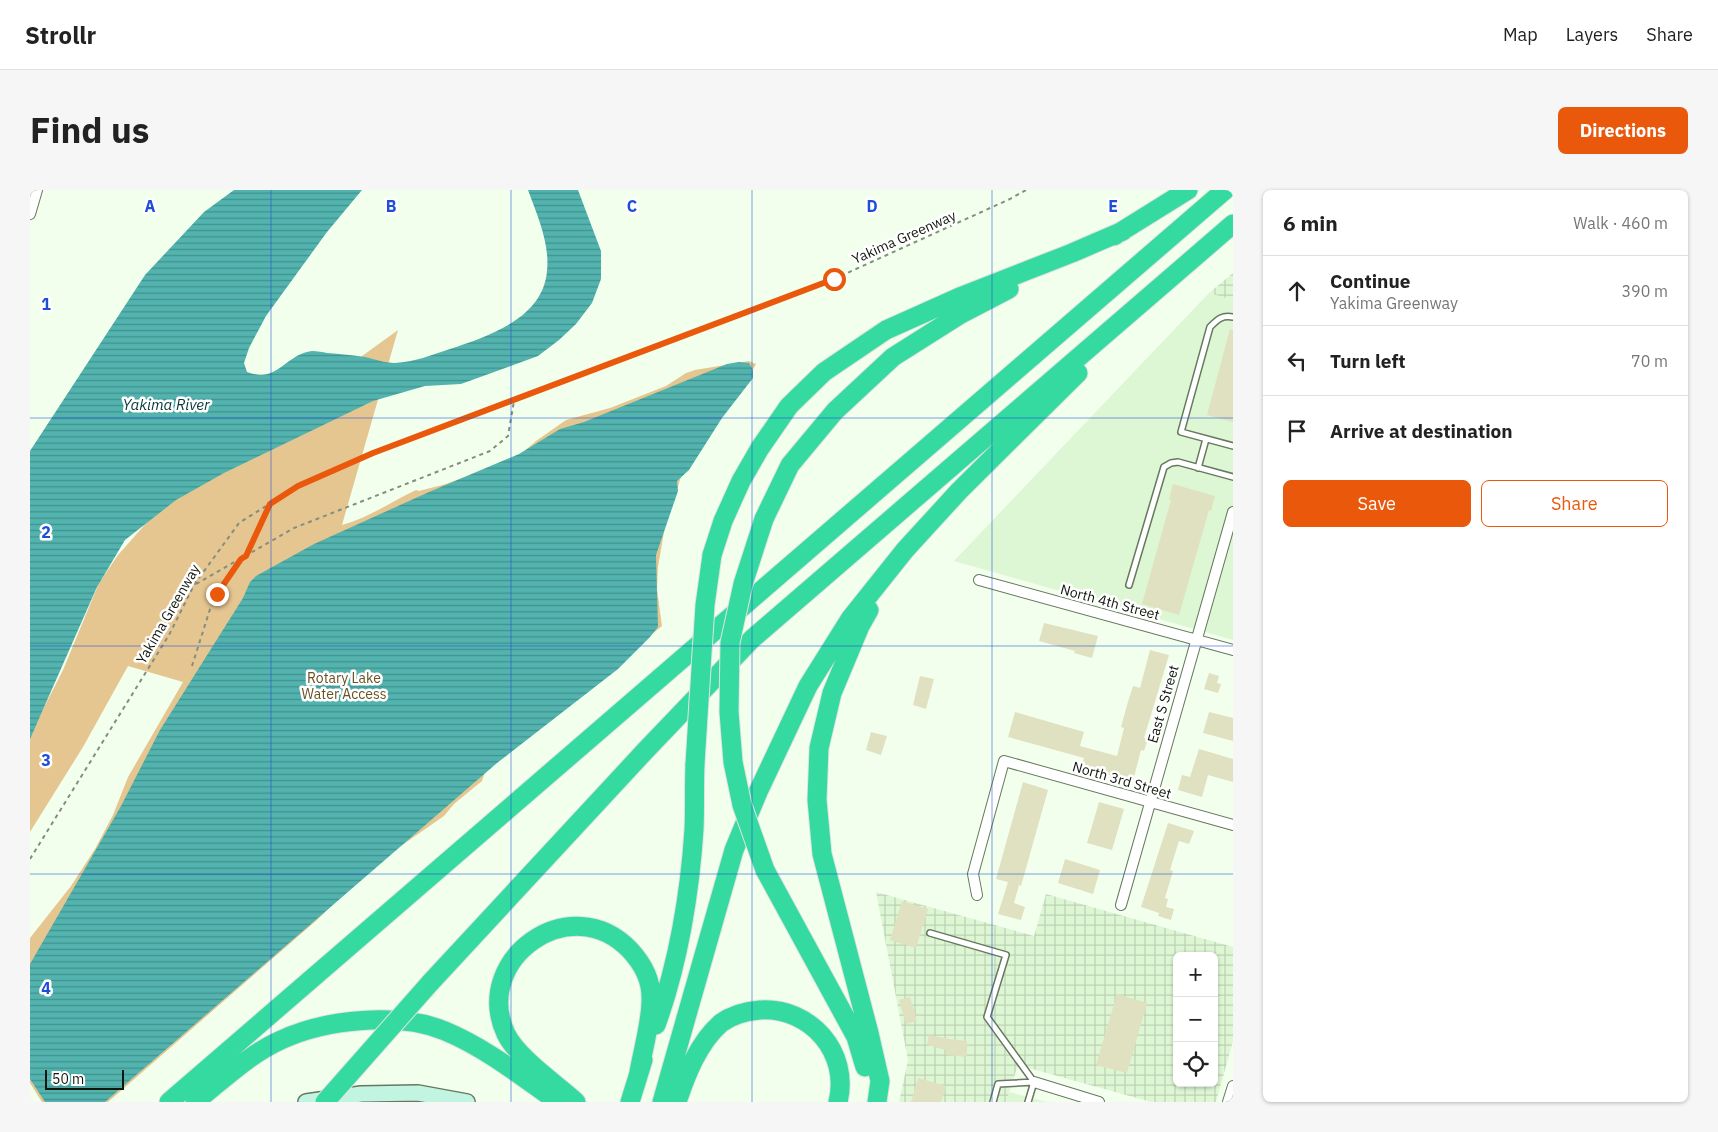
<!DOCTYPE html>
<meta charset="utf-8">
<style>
body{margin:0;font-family:"IBM Plex Sans",sans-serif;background:#f6f6f6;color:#222}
.controls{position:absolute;right:15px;bottom:15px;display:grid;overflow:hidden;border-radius:8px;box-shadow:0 1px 4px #0004}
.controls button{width:45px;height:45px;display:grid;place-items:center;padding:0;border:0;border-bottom:1px solid #e0e0e0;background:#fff;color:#222;font:25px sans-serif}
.scale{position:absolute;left:15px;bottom:12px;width:79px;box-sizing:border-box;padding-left:5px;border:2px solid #10170d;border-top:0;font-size:14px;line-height:18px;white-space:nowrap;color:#10170d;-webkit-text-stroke:4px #fff;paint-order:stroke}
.stop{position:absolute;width:15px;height:15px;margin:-11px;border:4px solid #ea580c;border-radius:50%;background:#fff}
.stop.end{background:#ea580c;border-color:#fff;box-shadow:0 1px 5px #0008}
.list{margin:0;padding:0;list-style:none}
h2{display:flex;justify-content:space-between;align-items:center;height:65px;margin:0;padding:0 20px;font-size:21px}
h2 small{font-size:16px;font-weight:400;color:#767676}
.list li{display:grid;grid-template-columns:32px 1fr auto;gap:15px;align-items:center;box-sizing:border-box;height:70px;padding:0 20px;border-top:1px solid #e0e0e0}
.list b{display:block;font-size:19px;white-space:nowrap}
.list p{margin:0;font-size:16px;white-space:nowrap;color:#767676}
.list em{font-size:16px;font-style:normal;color:#767676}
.actions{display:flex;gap:10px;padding:15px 20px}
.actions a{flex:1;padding:11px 0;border:1px solid #ea580c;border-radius:8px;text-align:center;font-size:18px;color:#ea580c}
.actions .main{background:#ea580c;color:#fff}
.icon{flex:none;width:28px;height:28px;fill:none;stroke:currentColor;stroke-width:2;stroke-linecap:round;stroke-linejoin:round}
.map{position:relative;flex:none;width:1203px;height:912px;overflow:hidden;border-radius:8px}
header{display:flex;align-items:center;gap:30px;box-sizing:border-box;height:70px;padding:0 25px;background:#fff;border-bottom:1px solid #e0e0e0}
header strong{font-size:24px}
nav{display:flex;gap:28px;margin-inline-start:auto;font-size:18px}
.intro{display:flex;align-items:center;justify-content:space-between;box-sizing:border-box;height:120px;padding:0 30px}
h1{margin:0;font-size:35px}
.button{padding:12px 22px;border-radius:8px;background:#ea580c;color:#fff;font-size:18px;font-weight:700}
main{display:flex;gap:30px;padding:0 30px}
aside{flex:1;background:#fff;border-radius:8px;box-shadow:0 1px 4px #0004}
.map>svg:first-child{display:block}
.built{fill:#ddf6d3}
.industrial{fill:url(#industrial-grid);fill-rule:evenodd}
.green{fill:#e5c691}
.water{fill:url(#water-rules)}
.building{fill:#e0e1c0}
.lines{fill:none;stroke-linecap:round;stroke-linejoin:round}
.service-casing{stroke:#66785e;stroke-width:8}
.minor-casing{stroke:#66785e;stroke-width:12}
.secondary-casing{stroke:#66785e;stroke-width:18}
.motorway-casing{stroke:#e2e3e2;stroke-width:21}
.path{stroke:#848e80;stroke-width:2;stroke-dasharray:4 4;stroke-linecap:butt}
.service{stroke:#fff;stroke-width:5}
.minor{stroke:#fff;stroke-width:10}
.secondary{stroke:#c2f4e2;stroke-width:15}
.motorway{stroke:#34daa0;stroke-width:19}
.motorway-bridge-casing{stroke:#e2e3e2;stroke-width:21;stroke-linecap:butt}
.motorway-bridge{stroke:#34daa0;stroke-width:19}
.route{stroke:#ea580c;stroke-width:6}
.grid{fill:none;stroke:#1d4ed8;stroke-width:1;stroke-opacity:0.55}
.labels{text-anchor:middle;stroke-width:5;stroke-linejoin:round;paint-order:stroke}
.street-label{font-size:14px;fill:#10170d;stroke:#fff}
.park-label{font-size:14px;fill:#6b5122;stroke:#fff}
.water-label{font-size:15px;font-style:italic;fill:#063634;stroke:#fff}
.grid-label{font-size:16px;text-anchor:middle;font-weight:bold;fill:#1d4ed8;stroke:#fff;stroke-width:5;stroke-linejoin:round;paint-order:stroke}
</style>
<header>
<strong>Strollr</strong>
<nav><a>Map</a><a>Layers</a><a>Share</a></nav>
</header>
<div class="intro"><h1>Find us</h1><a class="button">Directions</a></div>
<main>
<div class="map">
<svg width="1203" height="912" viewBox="0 0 1203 912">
<defs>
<pattern id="industrial-grid" width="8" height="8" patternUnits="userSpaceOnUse" patternTransform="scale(1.25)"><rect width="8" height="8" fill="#ddf6d3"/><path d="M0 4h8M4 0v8" fill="none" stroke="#bdd2b4"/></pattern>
<pattern id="water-rules" width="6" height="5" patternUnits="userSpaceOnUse" patternTransform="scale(1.25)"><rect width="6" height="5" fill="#52b3af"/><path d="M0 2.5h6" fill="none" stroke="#43918d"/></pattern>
</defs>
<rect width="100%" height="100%" fill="#f2ffed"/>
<path class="built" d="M1179 103 1203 110V450L924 371Z
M979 902 1017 912H976Z"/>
<path class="industrial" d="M1203 83V110L1179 103Z
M846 702 1004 746 1016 704 1203 757V851L1186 912H1121L988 875 976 912H869L878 870ZM1147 766H1184V893H1147Z"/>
<path class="green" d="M368 140 312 335C338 328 361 312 386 300L389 301 416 294 478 271 491 264 506 251 536 230 580 218 636 196 656 183 665 180 719 171 726 174 721 183 651 287 635 336 628 377 627 399 632 436 456 579 452 591 424 614 414 626 368 658 321 697 287 730 78 912H12L0 893V748L41 696 65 659 83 625 98 587 153 492 98 476 53 557 0 642V545L33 480 69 393 88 365 119 330 299 190Z"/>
<path class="water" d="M204 0H332L297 42 236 126 219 158 214 173 217 182C248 194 255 164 282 161 287 161 293 162 297 163 310 164 323 165 335 167 344 169 355 173 365 173 384 172 402 165 420 159 458 146 513 129 517 81 520 53 507 25 498 0H548L571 61V89L562 113 546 134 529 150 508 166 431 194 395 196 343 211 194 283 146 310 95 350 67 397 0 549V261L115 85 174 22Z
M709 172 719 173 723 180V188L692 228 659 280 647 291 648 301 626 365 628 437 620 447 588 479 467 573 75 912H15L0 889V774L91 616 130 540 213 408 220 392 226 386 284 354 399 302 489 264 530 239 554 232 697 174Z"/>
<path class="building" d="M1200 139 1203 140V232L1177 225Z
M1143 294 1185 306 1181 321 1179 320 1149 425 1112 414 1141 310 1139 309Z
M1014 433 1068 446 1062 468 1044 463 1045 461 1009 451Z
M1120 460 1139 465 1114 548 1118 549 1114 561 1111 560 1103 591 1051 578 1054 568 978 547 985 522 1054 542 1050 556 1087 566 1094 538 1091 537 1097 515 1103 496 1110 498Z
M1179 483 1189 486 1187 493 1191 494 1188 503 1174 499Z
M890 486 904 489 896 519 883 515Z
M1179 522 1203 528V551L1173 543Z
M841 542 857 546 851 565 836 560Z
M1169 559 1203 569V592L1178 585 1172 607 1148 600 1152 585 1160 587Z
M993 592 1018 600 991 696 989 695 984 713 995 717 991 730 968 724 978 692 966 689Z
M1069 612 1094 619 1082 660 1057 653Z
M1138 633 1164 641 1159 654 1149 651 1140 680 1143 681 1135 708 1138 709 1136 717 1144 719 1141 730 1128 726 1129 723 1111 717Z
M1035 669 1070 680 1063 704 1028 693Z
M872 711 898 719 886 758 860 750Z
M1087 804 1117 813 1097 883 1066 875Z
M880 807 887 831 876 834 869 810Z
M899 845 919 849 937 851V867L916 865V860L897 855Z
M888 888 916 896 911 912H881Z"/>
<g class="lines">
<defs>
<path id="service" d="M1203 127C1192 125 1188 129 1180 137L1151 242 1203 256
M1168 278 1176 249
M1099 395 1134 277 1141 273 1148 272 1203 287
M900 743 976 765 957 827 1004 892 968 894 963 912
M998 912 1004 892"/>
<path id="minor" d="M0 24 7 0
M949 390 1203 460
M947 705 943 684 974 571 1203 635
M1091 715 1203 322
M1004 892 1069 912
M1198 912 1203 896"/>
<path id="secondary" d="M276 912 331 904 388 903 437 912"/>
<path id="motorway" d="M1084 46 1158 0
M734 329 760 275 805 221 863 167 931 124 979 99
M682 365 693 331 711 291 730 258 759 216 794 182 856 140 932 106 1042 63 1093 41
M839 420 830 436 802 503 789 558 787 610 792 664 839 843 850 891 847 912
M735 680 826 847 835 877
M400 793 615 561 722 449 1203 34
M626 835C648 775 660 703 664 639 665 618 664 596 665 574
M139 912 1195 0
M165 912C192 891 219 864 251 850 296 829 369 822 415 841 456 858 492 887 528 912
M546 912C525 893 488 868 476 844 441 769 541 698 600 760 612 773 621 788 621 807 622 828 613 860 609 882
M600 912 613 870
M632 912 704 660 728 602 778 496 820 429 875 360 929 301 1048 183
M647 912C656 885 668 853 691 833 702 825 717 821 730 820 781 817 820 863 808 912"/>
</defs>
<use href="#service" class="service-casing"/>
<use href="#minor" class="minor-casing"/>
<use href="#secondary" class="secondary-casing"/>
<use href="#motorway" class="motorway-casing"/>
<path class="path" d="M216 366 239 315
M166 394 264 338 460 261 478 246 484 211
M162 476 181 416 194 392 210 370
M0 669 139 445 164 395 209 333 268 296 343 263 804 89 980 9 996 0"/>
<use href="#service" class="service"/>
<use href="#minor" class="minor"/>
<use href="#secondary" class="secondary"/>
<use href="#motorway" class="motorway"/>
<defs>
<path id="motorway-bridge" d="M734 329 713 394 700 453 699 522 703 572 712 615 735 680
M665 574 675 415 682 365
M295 912 400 793"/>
</defs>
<use href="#motorway-bridge" class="motorway-bridge-casing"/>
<use href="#motorway-bridge" class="motorway-bridge"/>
</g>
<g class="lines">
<path class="route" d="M187 404 211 369 216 366 240 314 268 296 343 263 804 89"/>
</g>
<path class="grid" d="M241 0V912M481 0V912M722 0V912M962 0V912M0 228H1203M0 456H1203M0 684H1203"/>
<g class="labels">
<g class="street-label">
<text transform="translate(874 47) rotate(-24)" y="5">Yakima Greenway</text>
<text transform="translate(1080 412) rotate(15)" y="5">North 4th Street</text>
<text transform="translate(138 424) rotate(-60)" y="5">Yakima Greenway</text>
<text transform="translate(1133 514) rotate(-74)" y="5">East S Street</text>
<text transform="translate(1092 590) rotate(16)" y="5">North 3rd Street</text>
</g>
<g class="park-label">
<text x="314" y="493">Rotary Lake<tspan x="314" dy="16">Water Access</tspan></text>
</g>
<g class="water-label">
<text x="136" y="220">Yakima River</text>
</g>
</g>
<g class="grid-label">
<text x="120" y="22">A</text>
<text x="361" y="22">B</text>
<text x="602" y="22">C</text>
<text x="842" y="22">D</text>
<text x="1083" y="22">E</text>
<text x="16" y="120">1</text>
<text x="16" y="348">2</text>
<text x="16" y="576">3</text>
<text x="16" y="804">4</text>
</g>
</svg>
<div class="controls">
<button>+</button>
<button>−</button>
<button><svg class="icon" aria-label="locate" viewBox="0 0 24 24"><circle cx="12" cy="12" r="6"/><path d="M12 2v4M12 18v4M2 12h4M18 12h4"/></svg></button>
</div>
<div class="scale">50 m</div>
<div class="stop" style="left:804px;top:89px"></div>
<div class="stop end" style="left:187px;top:404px"></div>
</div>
<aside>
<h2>6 min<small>Walk · 460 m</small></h2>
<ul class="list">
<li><svg class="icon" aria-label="ahead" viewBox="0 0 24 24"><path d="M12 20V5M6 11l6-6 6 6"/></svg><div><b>Continue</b><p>Yakima Greenway</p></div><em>390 m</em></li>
<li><svg class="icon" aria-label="left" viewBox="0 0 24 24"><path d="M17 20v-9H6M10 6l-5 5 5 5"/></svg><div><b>Turn left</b></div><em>70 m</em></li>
<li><svg class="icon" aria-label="arrive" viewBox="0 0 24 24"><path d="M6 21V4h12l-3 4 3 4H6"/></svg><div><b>Arrive at destination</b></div></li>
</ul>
<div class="actions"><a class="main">Save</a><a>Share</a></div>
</aside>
</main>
